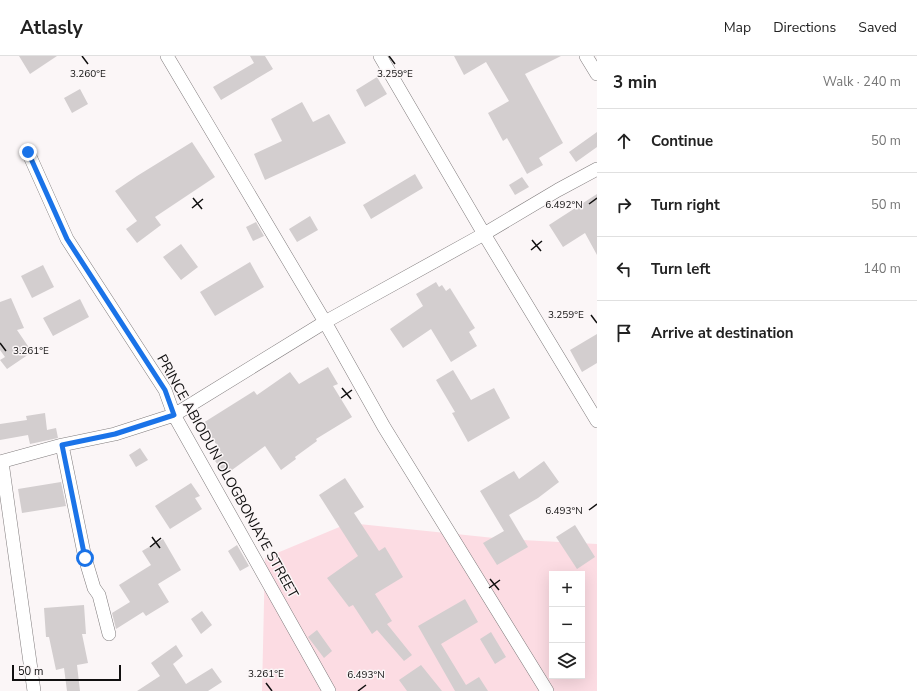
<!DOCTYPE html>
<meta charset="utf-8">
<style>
body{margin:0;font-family:"Nunito Sans",sans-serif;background:#f2f2f2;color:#222}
.controls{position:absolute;right:12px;bottom:12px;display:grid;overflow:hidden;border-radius:0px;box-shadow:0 4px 16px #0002}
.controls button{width:36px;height:36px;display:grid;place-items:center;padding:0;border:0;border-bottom:1px solid #e0e0e0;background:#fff;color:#222;font:20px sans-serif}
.scale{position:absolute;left:12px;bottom:10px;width:109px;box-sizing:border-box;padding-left:4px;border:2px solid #111010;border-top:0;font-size:11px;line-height:14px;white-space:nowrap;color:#111010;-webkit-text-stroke:3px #fbf6f7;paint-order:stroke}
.stop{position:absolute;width:12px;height:12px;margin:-9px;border:3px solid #1a73e8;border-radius:50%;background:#fff}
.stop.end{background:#1a73e8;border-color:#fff;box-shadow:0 1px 4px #0008}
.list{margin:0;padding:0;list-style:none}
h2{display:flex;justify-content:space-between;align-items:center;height:52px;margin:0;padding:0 16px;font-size:17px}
h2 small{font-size:13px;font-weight:400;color:#767676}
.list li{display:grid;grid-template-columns:26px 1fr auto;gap:12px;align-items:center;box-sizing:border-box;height:64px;padding:0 16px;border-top:1px solid #e0e0e0}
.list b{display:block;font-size:15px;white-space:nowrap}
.list em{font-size:13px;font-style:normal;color:#767676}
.icon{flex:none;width:22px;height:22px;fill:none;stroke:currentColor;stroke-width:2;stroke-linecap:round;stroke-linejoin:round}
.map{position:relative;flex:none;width:597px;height:635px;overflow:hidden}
header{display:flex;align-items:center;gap:24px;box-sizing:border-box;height:56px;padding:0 20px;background:#fff;border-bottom:1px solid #e0e0e0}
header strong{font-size:19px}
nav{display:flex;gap:22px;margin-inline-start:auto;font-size:14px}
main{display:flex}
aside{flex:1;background:#fff}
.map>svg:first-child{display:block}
.green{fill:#fcdce3;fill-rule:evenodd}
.building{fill:#d3cecf}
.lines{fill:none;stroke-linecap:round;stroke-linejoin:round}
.minor-casing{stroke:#807c7d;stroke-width:14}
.minor{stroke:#fff;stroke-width:13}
.route{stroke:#1a73e8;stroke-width:5}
.ticks{fill:none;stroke:#111010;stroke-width:1.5}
.labels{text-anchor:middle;stroke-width:3;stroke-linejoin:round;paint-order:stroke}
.street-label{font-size:14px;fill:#111010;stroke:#fbf6f7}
.ticks-label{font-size:10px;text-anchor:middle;fill:#111010;stroke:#fbf6f7;stroke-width:3;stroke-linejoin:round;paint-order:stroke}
</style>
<header>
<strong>Atlasly</strong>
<nav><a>Map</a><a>Directions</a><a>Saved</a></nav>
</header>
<main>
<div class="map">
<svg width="597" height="635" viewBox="0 0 597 635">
<rect width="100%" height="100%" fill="#fbf6f7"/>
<path class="green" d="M349 467 504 483 597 488V635H262L265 502ZM552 518H582V620H552Z"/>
<path class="building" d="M19 0H57L30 18Z
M250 0H265L273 13 221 44 213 31 254 7Z
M454 0H561L525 18 563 87 539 102 543 109 527 118 507 82 503 85 488 57 509 45 486 6 464 19Z
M377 21 387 38 365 51 356 34Z
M80 33 88 48 72 57 64 42Z
M302 46 313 66 329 58 346 87 265 124 254 98 282 85 271 63Z
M597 76V91L576 106 569 96Z
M192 86 215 121 155 161 161 169 137 187 126 173 137 165 115 135 137 120Z
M415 118 423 132 371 163 363 149Z
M522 121 529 131 515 139 509 129Z
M597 138V199L585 177 563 191 549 169Z
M310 160 318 174 297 186 289 173Z
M256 166 264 180 253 185 246 171Z
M181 188 198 211 181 224 163 201Z
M250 206 264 231 215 260 200 236Z
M43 209 54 231 32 242 21 220Z
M436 226 439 231 442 229 446 235 450 232 475 272 469 276 477 290 451 306 431 273 403 292 390 273 423 250 416 238Z
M11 242 24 272 17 274 32 296 7 313 0 304 5 301 0 294V246Z
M80 243 89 261 53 280 43 262Z
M597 278V307L582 316 570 294Z
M328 311 338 328 333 330 352 361 316 383 317 385 295 401 296 403 281 414 265 390 225 419 213 402 221 396 203 367 254 335 257 339 290 316 299 328Z
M453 314 471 344 494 332 510 362 468 386 452 357 455 356 436 324Z
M45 357 47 374 56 372 58 382 30 388 28 379 0 384V368L27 364 26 360Z
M140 392 148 404 136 411 129 399Z
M544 405 559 426 538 442 509 459 528 491 497 509 483 487 504 475 480 435 514 415 519 423Z
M345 422 364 451 354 457 379 495 385 491 403 521 375 538 392 565 387 568 412 599 404 605 377 574 372 578 353 549 349 551 327 522 358 500 319 439Z
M61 426 66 450 22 457 18 433Z
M191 427 200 440 195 442 202 453 170 473 155 450Z
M575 469 595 501 577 513 556 481Z
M163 483 181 514 158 528 169 546 146 560 143 556 116 573 112 557 130 546 119 529 151 509 142 495Z
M237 489 249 510 240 515 228 495Z
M465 543 478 566 441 588 466 629 479 621 488 635H455L418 570Z
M84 549 86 578H82L88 607 77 609 80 635H67L64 612 56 614 49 581H46L44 552Z
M202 555 212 569 201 578 191 563Z
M317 574 332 595 324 602 308 581Z
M491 576 506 601 495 608 480 583Z
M176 589 183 600 173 608 186 628 212 612 222 626 208 635H137L160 620 151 607Z
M421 609 442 635H407L399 624Z"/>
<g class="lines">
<defs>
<path id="minor" d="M167 0 325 266 384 371 547 635
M380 0 484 178 597 365
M586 0 597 18
M28 96 67 183 165 334 174 359 329 635
M62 389 85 502 94 532 99 539 109 578
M0 406 62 389 115 378 174 359 325 266 484 178 558 134 597 113
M2 406 34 635"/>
</defs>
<use href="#minor" class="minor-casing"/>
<use href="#minor" class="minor"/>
</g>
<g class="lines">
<path class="route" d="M28 96 67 183 165 334 174 359 115 378 62 389 85 502"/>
</g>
<path class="ticks" d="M82 0 88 8M389 0 395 8M193 142 202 153M589 148 597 142M192 152 203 143M532 184 541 195M531 194 542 185M591 259 597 267M0 287 6 295M342 332 351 343M341 342 352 334M589 454 597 448M152 481 160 492M150 491 161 482M490 523 499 534M489 532 500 524M266 627 272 635M358 635 366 629"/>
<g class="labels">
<g class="street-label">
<text transform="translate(228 420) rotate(61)" y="5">PRINCE ABIODUN OLOGBONJAYE STREET</text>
</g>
</g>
<g class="ticks-label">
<text x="88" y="21">3.260°E</text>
<text x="395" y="21">3.259°E</text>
<text x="564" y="152">6.492°N</text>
<text x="566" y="262">3.259°E</text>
<text x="31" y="298">3.261°E</text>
<text x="564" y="458">6.493°N</text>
<text x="266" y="621">3.261°E</text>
<text x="366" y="622">6.493°N</text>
</g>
</svg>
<div class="controls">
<button>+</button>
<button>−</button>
<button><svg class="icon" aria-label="layers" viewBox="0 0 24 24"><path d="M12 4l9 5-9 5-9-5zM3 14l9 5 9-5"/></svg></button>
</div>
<div class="scale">50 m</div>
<div class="stop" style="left:85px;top:502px"></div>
<div class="stop end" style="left:28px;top:96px"></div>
</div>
<aside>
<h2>3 min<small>Walk · 240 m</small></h2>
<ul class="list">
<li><svg class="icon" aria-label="ahead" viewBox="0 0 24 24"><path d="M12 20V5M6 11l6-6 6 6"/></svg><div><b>Continue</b></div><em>50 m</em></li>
<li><svg class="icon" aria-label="right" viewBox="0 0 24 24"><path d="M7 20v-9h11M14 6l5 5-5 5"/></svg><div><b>Turn right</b></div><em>50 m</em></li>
<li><svg class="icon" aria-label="left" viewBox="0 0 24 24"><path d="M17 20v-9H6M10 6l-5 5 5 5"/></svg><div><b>Turn left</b></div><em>140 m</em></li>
<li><svg class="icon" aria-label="arrive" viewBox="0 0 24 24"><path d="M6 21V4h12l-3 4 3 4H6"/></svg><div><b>Arrive at destination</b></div></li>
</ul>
</aside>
</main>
